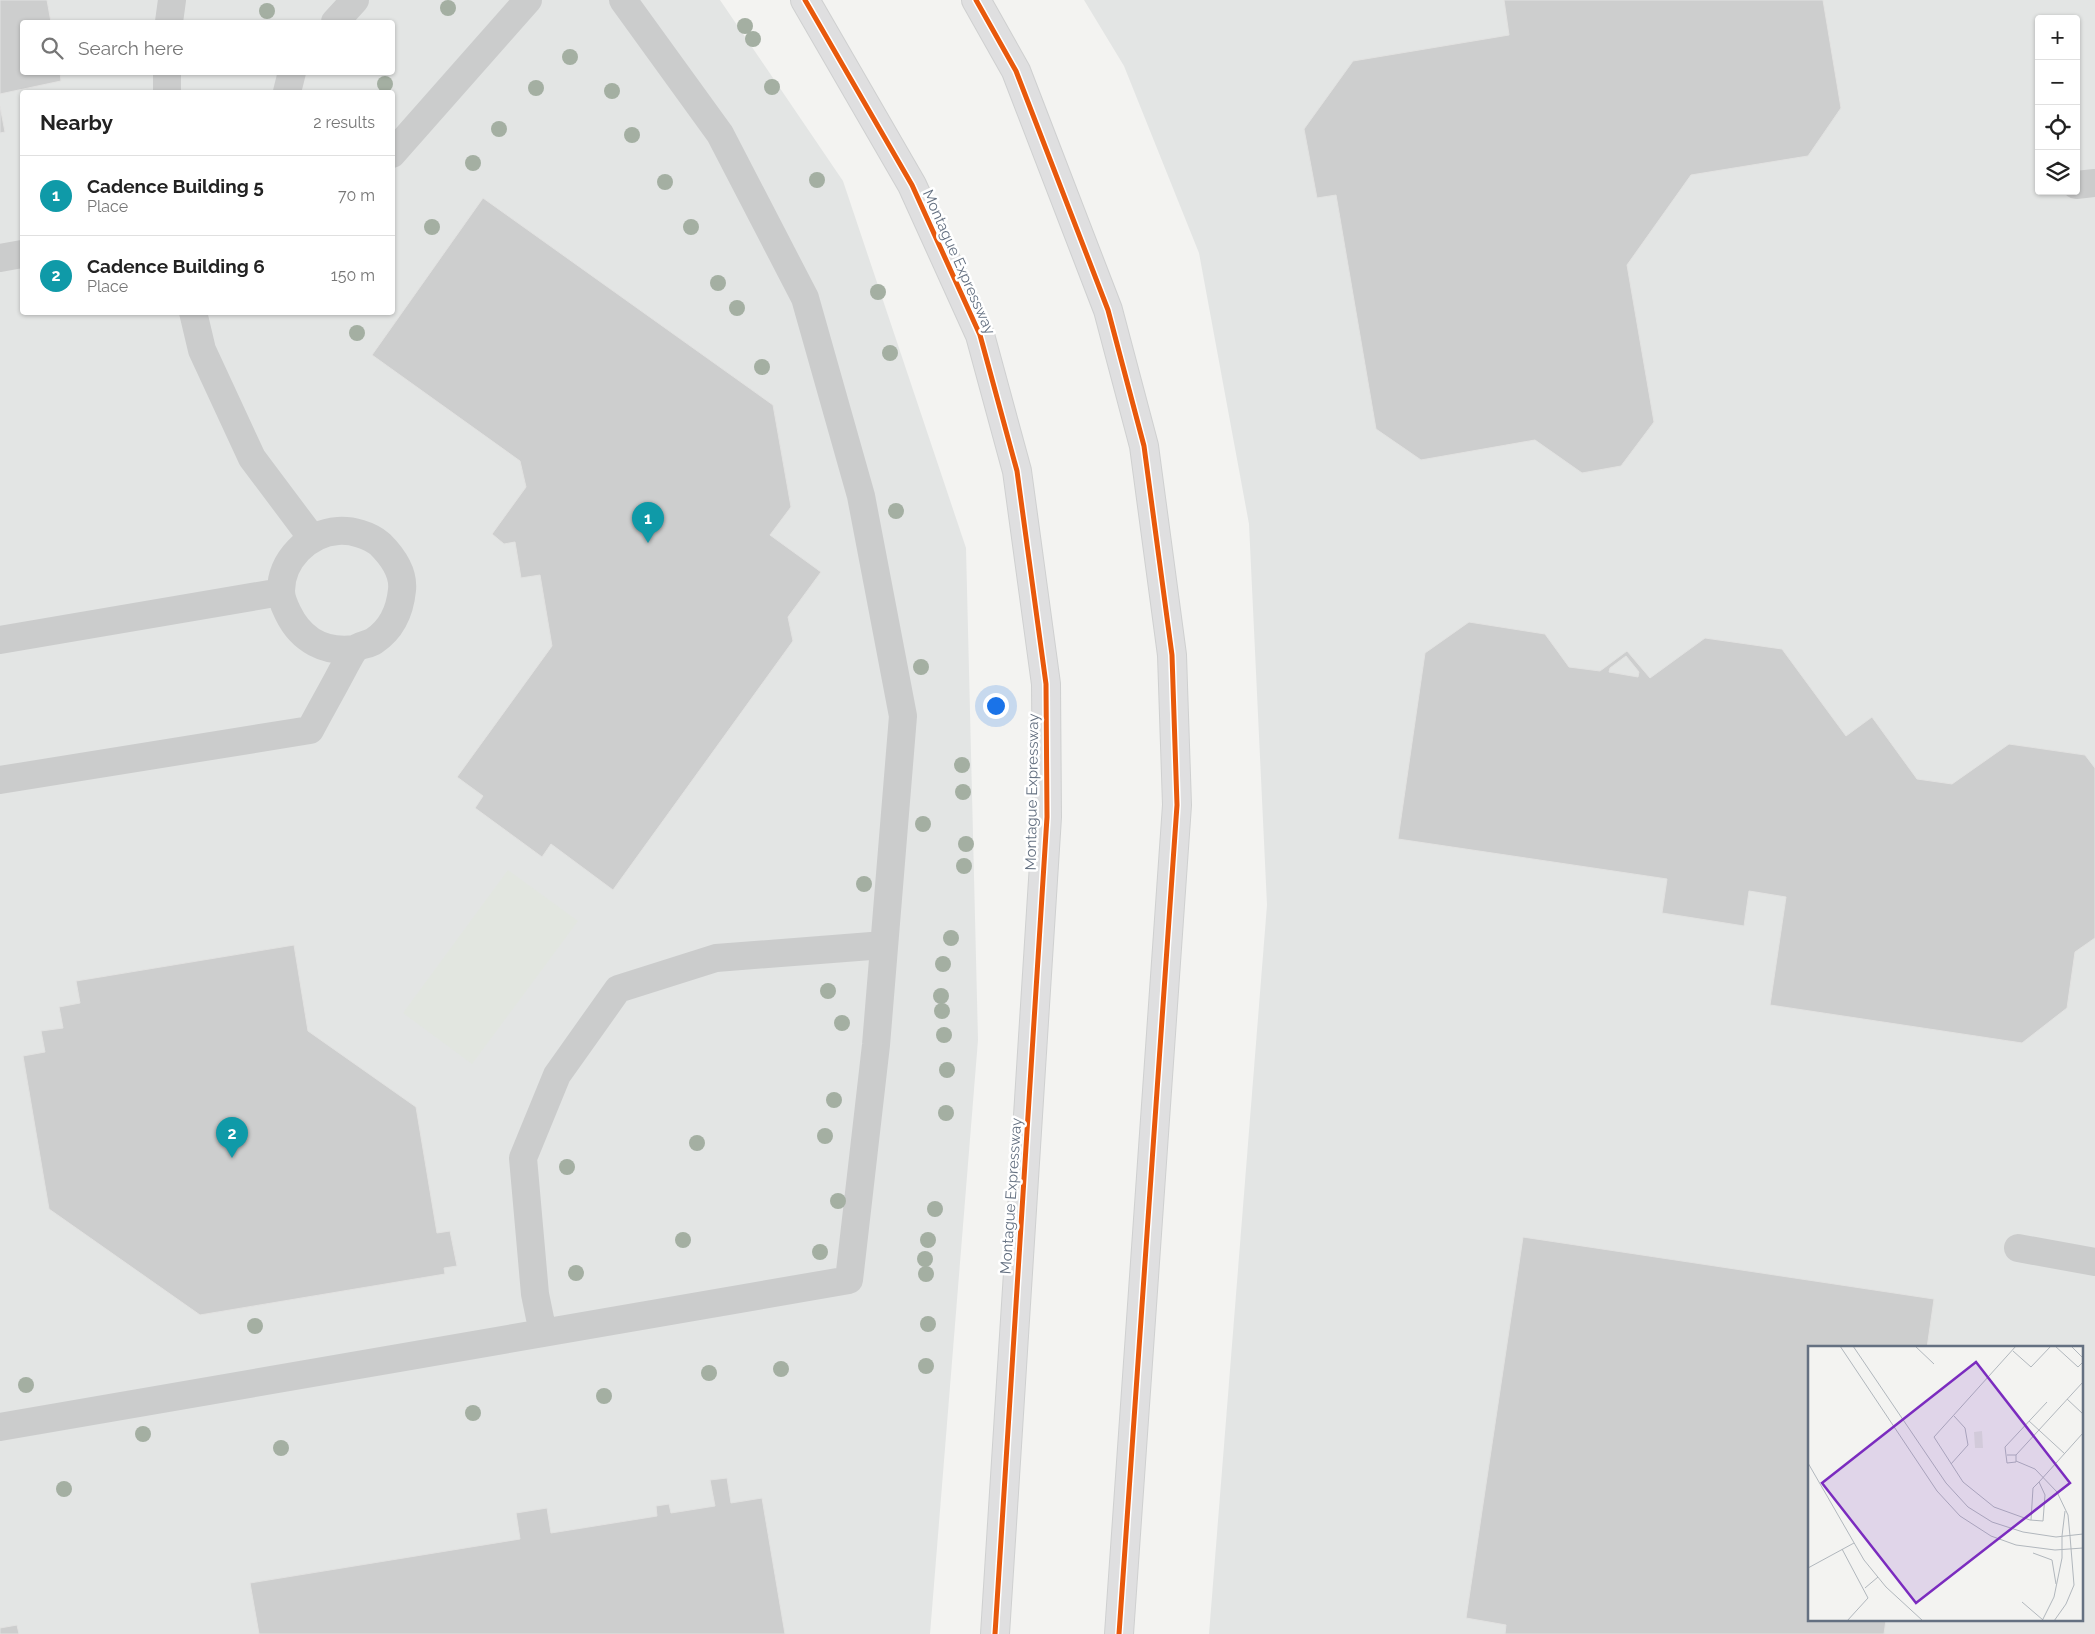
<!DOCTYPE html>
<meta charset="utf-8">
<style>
body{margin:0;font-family:Raleway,sans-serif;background:#f6f6f6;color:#222}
.controls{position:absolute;right:15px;top:15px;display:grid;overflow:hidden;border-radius:5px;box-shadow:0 1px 4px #0004}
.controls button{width:45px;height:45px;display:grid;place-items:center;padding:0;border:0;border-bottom:1px solid #e0e0e0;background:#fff;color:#222;font:25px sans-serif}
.you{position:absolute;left:995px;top:705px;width:18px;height:18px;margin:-12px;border:4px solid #fff;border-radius:50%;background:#1a73e8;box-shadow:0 0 0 8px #1a73e833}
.badge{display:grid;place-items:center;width:32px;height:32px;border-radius:50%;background:#565a5e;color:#fff;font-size:16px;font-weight:700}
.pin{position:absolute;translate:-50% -41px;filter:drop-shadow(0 1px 2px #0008)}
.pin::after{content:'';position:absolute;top:26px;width:18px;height:15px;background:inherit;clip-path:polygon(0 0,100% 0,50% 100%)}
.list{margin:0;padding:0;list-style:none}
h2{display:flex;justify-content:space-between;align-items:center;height:65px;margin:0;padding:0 20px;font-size:21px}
h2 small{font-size:16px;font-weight:400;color:#767676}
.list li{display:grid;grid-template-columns:32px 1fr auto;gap:15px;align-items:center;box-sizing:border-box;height:80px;padding:0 20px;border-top:1px solid #e0e0e0}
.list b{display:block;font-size:19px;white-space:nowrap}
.list p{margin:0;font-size:16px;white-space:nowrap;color:#767676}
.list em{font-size:16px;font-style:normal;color:#767676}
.icon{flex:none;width:28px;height:28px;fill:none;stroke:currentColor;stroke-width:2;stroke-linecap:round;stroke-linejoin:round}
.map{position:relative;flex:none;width:2095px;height:1634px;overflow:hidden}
.search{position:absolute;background:#fff;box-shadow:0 1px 4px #0004;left:20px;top:20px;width:375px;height:55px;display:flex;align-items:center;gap:12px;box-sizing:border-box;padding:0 18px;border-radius:5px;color:#767676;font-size:19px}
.panel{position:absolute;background:#fff;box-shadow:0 1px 4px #0004;left:20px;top:90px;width:375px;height:225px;border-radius:5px}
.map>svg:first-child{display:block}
.built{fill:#e3e5e4;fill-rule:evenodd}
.green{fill:#e2e6e0}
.building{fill:#cdcece;stroke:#e2e2e1;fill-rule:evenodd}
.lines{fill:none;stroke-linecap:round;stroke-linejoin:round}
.highway-casing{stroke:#cfd0d0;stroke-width:30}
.minor{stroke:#cbcccc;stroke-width:28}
.highway{stroke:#dfdfe0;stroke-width:28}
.cycleway-casing{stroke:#fff;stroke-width:8}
.cycleway{stroke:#e8590c;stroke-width:5}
.tree{fill:#a4afa2}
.labels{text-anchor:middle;stroke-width:5;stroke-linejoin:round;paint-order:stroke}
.street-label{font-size:15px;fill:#647081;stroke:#fff}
.inset-road{fill:none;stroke:#b1b7bd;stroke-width:1}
.view{fill:#7b2cbf;fill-opacity:0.15;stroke:#7b2cbf;stroke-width:2.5}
.inset-edge{fill:none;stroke:#647081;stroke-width:2.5}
</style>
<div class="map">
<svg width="2095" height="1634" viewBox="0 0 2095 1634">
<rect width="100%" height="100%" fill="#f3f3f1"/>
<path class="built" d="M0 0H720L843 181 966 548 978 1040 930 1634H0ZM22 22H392V72H22ZM22 92H392V312H22Z
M1084 0H2095V1634H1209L1267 905 1249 524 1199 253 1124 66ZM2039 19H2076V191H2039ZM1809 1348H2081V1620H1809Z"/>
<path class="green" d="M508 870 578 921 472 1064 403 1013Z"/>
<path class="building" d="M0 0H47L51 22H22V72H60L61 81 0 94Z
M1504 0H1823L1841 108 1808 156 1691 175 1627 265 1654 422 1621 466 1582 473 1535 440 1421 460 1376 429 1336 195 1317 198 1304 129 1353 61 1509 35Z
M0 106 5 132 0 133Z
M483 198 773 405 791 507 770 535 821 572 788 617 793 641 613 890 551 844 542 857 475 808 483 796 457 777 552 646 540 575 521 578 515 542 504 544 492 534 526 487 520 461 372 355Z
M1469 622 1545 634 1569 667 1600 671 1627 651 1650 678 1705 638 1782 649 1846 736 1872 717 1917 779 1952 784 2009 744 2085 755 2095 768V938L2075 952 2067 1008 2022 1043 1770 1005 1786 897 1749 891 1744 926 1662 913 1667 879 1398 839 1425 653ZM1626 656 1639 672 1638 677 1609 672 1610 668Z
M294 945 308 1031 416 1107 437 1233 450 1231 457 1266 444 1268 445 1274 200 1315 49 1209 23 1056 45 1052 41 1031 63 1028 59 1007 80 1003 76 981Z
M1523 1237 1934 1299 1927 1348H1809V1620H1886L1884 1634H1505L1506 1625 1466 1618Z
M727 1478 731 1503 762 1498 785 1634H259L250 1583 520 1539 516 1513 547 1508 551 1533 657 1516 656 1506 669 1504 671 1513 715 1506 710 1480Z
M17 1625 19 1634H0V1628Z"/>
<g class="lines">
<defs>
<path id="highway" d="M805 0 912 185 980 335 1017 471 1046 684 1047 817 995 1634
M976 0 1016 71 1108 310 1144 446 1172 655 1177 805 1119 1634"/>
</defs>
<use href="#highway" class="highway-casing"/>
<path class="minor" d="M169 22 172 0
M335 22 355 0
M167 92V72
M287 92 292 72
M392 154 528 0
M2076 185 2095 183
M0 258 22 254
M193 312 202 350 252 458 312 538
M0 640 281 592
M0 780 310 730C320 711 331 692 341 673 345 666 349 657 354 650 358 645 368 645 374 641 392 629 400 610 402 590 404 572 392 556 380 544 369 535 352 530 338 531 308 533 281 560 281 591 281 598 285 607 288 613 301 640 325 653 355 649
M2018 1248 2095 1262
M543 1333 535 1294 523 1158 557 1075 618 989 716 958 884 945
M0 1427 849 1280 876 1045 903 716 861 496 805 298 720 134 623 0"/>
<use href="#highway" class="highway"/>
<defs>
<path id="cycleway" d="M805 0 912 185 980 335 1017 471 1046 684 1047 817 995 1634
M976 0 1016 71 1108 310 1144 446 1172 655 1177 805 1119 1634"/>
</defs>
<use href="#cycleway" class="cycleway-casing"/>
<use href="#cycleway" class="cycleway"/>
</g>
<g class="tree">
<circle cx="448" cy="8" r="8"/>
<circle cx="267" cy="11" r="8"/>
<circle cx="745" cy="26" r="8"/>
<circle cx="753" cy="39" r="8"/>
<circle cx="570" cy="57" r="8"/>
<circle cx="385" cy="84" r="8"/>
<circle cx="772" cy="87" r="8"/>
<circle cx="536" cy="88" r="8"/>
<circle cx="612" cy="91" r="8"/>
<circle cx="499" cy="129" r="8"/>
<circle cx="632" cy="135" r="8"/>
<circle cx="473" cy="163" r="8"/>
<circle cx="817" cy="180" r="8"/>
<circle cx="665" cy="182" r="8"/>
<circle cx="432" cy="227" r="8"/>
<circle cx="691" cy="227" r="8"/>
<circle cx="718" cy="283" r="8"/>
<circle cx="878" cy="292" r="8"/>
<circle cx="737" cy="308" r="8"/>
<circle cx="357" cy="333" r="8"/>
<circle cx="890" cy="353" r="8"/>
<circle cx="762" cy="367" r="8"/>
<circle cx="896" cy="511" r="8"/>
<circle cx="921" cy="667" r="8"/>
<circle cx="962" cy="765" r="8"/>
<circle cx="963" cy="792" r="8"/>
<circle cx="923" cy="824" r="8"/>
<circle cx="966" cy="844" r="8"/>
<circle cx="964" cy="866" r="8"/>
<circle cx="864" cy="884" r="8"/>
<circle cx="951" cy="938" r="8"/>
<circle cx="943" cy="964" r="8"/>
<circle cx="828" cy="991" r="8"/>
<circle cx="941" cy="996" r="8"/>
<circle cx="942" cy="1011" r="8"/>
<circle cx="842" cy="1023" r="8"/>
<circle cx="944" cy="1035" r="8"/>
<circle cx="947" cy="1070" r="8"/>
<circle cx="834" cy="1100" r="8"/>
<circle cx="946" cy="1113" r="8"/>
<circle cx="825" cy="1136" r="8"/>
<circle cx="697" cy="1143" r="8"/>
<circle cx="567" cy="1167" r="8"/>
<circle cx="838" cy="1201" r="8"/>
<circle cx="935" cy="1209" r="8"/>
<circle cx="683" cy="1240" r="8"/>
<circle cx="928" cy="1240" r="8"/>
<circle cx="820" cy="1252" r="8"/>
<circle cx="925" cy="1259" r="8"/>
<circle cx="576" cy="1273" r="8"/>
<circle cx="926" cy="1274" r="8"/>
<circle cx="928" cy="1324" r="8"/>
<circle cx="255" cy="1326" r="8"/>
<circle cx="926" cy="1366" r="8"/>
<circle cx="781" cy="1369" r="8"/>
<circle cx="709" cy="1373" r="8"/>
<circle cx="26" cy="1385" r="8"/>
<circle cx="604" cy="1396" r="8"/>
<circle cx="473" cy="1413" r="8"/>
<circle cx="143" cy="1434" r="8"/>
<circle cx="281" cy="1448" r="8"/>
<circle cx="64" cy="1489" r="8"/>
</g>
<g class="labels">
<g class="street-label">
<text transform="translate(959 262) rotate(66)" y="5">Montague Expressway</text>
<text transform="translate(1032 792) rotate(-89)" y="5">Montague Expressway</text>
<text transform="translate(1011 1196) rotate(-86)" y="5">Montague Expressway</text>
</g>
</g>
<g transform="translate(1808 1346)">
<rect width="275" height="275" fill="#f3f3f1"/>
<path d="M174 85 175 102H167L166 86Z" fill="#e2e6e0"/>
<path class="inset-road" d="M32 0 129 145 152 170 183 190 208 199 247 204 275 202M45 0 138 137 160 161 184 176 215 186 248 191 275 188M107 0 126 18M208 0 126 91 155 136 186 161 222 174 235 175 237 149 231 136 275 87M247 0 270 21 275 16M263 0 275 12M205 5 223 21 243 0M259 53 275 68M221 75 257 108M199 109H208V116L199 117 197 101 239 56M208 109 275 36M208 115 227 123 249 146 260 169 262 190M0 117 56 214 78 241 115 275M143 118 160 99 157 82 146 70M223 174 225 142 231 136M254 190 257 165M34 203 60 252 39 275M225 207 244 214 248 238M0 222 46 197M57 242 70 231M214 256 235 274M234 275 246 251 254 212V190M246 275 258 258 266 239 262 190"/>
<path class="view" d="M168 16 262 137 108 257 14 137Z"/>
<rect width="275" height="275" class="inset-edge"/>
</g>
</svg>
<div class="controls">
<button>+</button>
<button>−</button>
<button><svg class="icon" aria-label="locate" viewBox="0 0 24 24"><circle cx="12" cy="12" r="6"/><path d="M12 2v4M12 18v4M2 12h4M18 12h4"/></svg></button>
<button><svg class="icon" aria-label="layers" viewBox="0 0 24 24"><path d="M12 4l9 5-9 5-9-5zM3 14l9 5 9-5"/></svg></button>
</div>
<div class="you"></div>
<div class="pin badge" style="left:648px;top:543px;background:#0f9aa8">1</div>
<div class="pin badge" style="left:232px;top:1158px;background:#0f9aa8">2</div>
<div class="search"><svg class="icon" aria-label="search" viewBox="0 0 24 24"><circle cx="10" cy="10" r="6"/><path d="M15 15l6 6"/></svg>Search here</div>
<section class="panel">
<h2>Nearby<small>2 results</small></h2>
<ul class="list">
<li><span class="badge" style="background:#0f9aa8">1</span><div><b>Cadence Building 5</b><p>Place</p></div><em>70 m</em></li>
<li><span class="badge" style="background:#0f9aa8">2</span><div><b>Cadence Building 6</b><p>Place</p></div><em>150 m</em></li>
</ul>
</section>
</div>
